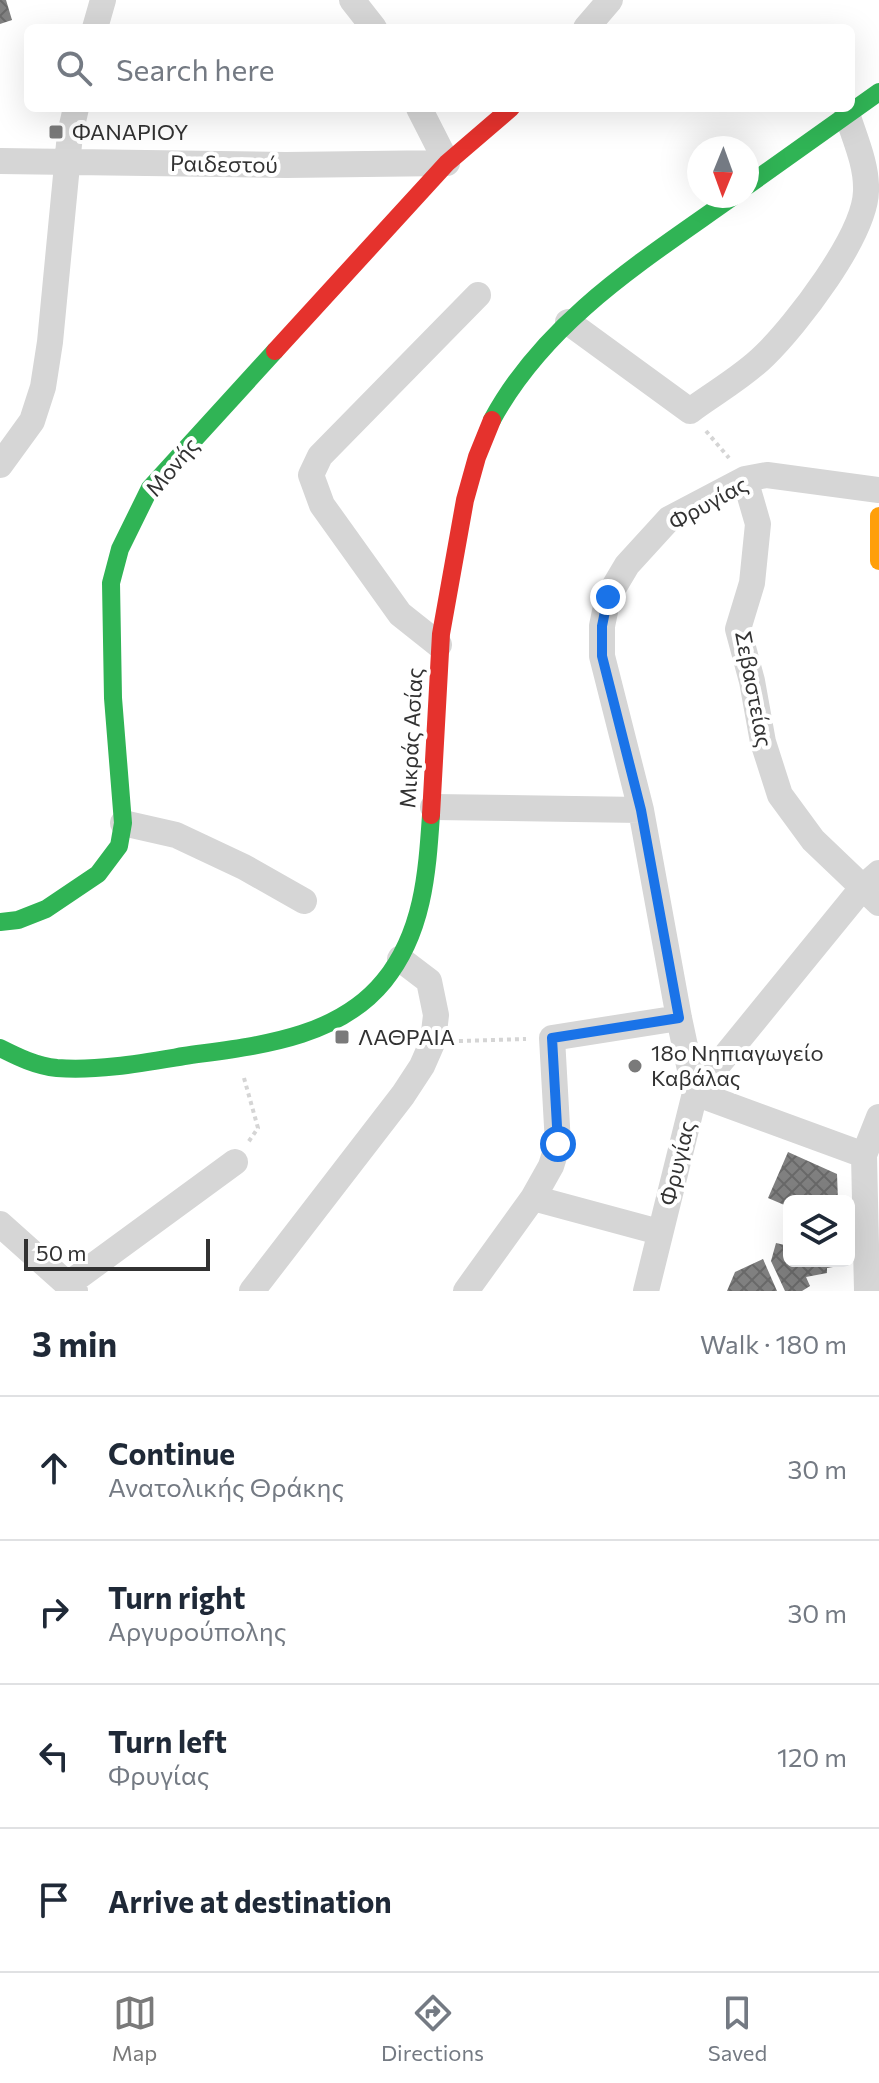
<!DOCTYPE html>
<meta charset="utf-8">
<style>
body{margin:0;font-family:Commissioner,sans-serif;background:#f2f2f3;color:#1f2937}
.controls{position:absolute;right:24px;bottom:24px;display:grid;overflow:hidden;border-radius:12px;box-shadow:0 8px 32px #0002}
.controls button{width:72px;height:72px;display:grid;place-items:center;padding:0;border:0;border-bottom:2px solid #e0e1e3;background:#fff;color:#1f2937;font:40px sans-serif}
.compass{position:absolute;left:687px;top:136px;width:72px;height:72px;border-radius:50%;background:#fff;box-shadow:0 8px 32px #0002;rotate:181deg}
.scale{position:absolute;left:24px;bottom:20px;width:186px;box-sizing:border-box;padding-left:8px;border:4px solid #323232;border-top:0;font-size:22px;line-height:28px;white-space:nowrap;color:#323232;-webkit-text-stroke:6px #fff;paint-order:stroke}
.stop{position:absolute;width:24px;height:24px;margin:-18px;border:6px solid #1a73e8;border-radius:50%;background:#fff}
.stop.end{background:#1a73e8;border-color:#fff;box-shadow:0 2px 8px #0008}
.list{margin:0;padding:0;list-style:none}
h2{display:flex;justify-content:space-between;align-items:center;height:104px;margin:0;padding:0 32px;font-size:34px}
h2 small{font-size:26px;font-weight:400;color:#747a83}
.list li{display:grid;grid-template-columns:52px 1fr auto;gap:24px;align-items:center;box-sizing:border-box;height:144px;padding:0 32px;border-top:2px solid #e0e1e3}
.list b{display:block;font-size:30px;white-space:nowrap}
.list p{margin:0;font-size:26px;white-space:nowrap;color:#747a83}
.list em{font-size:26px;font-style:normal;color:#747a83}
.icon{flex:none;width:44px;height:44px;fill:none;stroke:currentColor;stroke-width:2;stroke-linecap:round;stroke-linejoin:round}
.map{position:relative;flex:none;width:879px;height:1291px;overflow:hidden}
.search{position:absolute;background:#fff;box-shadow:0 8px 32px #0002;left:24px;right:24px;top:24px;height:88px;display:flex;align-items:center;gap:20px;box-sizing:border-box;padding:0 28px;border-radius:12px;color:#747a83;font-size:30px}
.sheet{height:680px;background:#fff}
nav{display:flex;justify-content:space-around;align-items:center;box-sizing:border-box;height:112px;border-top:2px solid #e0e1e3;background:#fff;font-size:22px;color:#747a83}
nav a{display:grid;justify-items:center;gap:4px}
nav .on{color:#7a7a7a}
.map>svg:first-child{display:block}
.building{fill:url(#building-cross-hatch)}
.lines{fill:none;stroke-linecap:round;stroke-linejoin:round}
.path{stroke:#d5d5d5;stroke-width:4;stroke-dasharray:4 4;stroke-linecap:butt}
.street{stroke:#d6d6d6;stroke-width:26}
.fast{stroke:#30b455;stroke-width:18}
.slow{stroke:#ff9f0a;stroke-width:18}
.jam{stroke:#e5322d;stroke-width:18}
.route{stroke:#1a73e8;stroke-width:10}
.poi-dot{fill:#7a7a7a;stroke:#fff;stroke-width:3}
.labels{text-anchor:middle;stroke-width:8;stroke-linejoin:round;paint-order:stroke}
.poi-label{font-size:22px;fill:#323232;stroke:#fff;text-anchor:start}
.street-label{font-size:22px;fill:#323232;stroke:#fff}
</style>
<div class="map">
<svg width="879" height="1291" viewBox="0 0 879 1291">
<defs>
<pattern id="building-cross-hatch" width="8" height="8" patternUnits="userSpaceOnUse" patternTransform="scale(2)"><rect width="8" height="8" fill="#808080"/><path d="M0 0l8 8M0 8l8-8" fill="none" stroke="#696969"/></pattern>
</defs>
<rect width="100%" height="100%" fill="#fff"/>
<path class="building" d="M0 0H6L12 20 0 24Z
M788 1152 837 1174 838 1201H789V1207L768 1198Z
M776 1243 789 1246V1261H839V1266L827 1268V1273L806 1277 810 1286 802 1291H785L771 1261Z
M763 1259 777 1291H727L735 1272Z"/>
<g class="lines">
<path class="path" d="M706 431 729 458
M459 1041 526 1039
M244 1078 258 1128 247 1144"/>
<path class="street" d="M352 0 374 28
M95 28 103 0
M586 28 610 0
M0 161 286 165 447 163 419 108
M568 322 690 411C714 393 743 377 764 356 796 325 865 236 866 191 867 165 855 139 847 114
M0 465 32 421 43 387 50 342 70 134 76 108
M745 479 758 524 752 583 738 629 752 681 763 742 780 795 813 840 879 903
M439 645 400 614 322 505 311 475 320 456 478 295
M433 807 641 810
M123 823 176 835 244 867 304 901
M695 1093 863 887 879 873
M695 1093 864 1155 879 1117
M864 1155 867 1291
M533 1198 659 1232
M0 1224 75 1291
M67 1285 235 1162
M252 1291 403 1095 422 1066 433 1041 436 1015 429 981 400 959
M466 1291 533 1198 551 1166 558 1144 552 1038 679 1018
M646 1291 695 1093 679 1018 641 810 602 656V626L608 597 627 565 669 519 745 479 767 475 879 490"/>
<path class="fast" d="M747 186 879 92
M492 420C546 320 644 260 734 196
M0 922 18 920 46 909 98 874 119 846 123 823 113 698 111 583 120 549 150 488 275 351
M0 1048C18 1057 36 1066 57 1068 99 1071 142 1063 184 1056 253 1046 336 1040 384 981 423 933 427 874 431 815"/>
<path class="slow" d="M879 516V561"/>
<path class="jam" d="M275 351 447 163 511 108
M431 815 441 634 465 500 477 457 492 420"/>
</g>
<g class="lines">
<path class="route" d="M558 1144 552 1038 679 1018 641 810 602 656V626L608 597"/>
</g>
<g class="poi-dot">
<rect x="48" y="124" width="16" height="16" rx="4"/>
<rect x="334" y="1029" width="16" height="16" rx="4"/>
<circle cx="635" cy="1066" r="8"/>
</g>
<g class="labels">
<g class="poi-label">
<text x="72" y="140">ΦΑΝΑΡΙΟΥ</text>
<text x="358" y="1045">ΛΑΘΡΑΙΑ</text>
<text x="651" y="1061">18ο Νηπιαγωγείο<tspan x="651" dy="25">Καβάλας</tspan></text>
</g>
<g class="street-label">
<text transform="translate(224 164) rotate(1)" y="8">Ραιδεστού</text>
<text transform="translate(172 467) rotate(-50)" y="8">Μονής</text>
<text transform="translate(708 503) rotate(-29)" y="8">Φρυγίας</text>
<text transform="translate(754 689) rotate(79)" y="8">Σεβαστείας</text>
<text transform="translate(411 738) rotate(-87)" y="8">Μικράς Ασίας</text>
<text transform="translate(677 1163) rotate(-76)" y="8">Φρυγίας</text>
</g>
</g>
</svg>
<div class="controls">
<button><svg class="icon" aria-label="layers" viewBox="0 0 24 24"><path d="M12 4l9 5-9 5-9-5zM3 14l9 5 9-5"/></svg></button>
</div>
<svg class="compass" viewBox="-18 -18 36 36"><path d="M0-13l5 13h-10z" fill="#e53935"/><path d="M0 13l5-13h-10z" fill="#747a83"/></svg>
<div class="scale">50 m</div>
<div class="stop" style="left:558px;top:1144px"></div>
<div class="stop end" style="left:608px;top:597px"></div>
<div class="search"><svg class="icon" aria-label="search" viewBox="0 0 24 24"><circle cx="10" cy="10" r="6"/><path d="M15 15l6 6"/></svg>Search here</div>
</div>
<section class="sheet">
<h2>3 min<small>Walk · 180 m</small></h2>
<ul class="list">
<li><svg class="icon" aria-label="ahead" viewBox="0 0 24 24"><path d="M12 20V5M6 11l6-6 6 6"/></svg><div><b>Continue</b><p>Ανατολικής Θράκης</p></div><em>30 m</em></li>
<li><svg class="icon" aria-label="right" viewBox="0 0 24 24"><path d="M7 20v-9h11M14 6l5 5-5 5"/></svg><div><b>Turn right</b><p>Αργυρούπολης</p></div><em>30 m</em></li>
<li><svg class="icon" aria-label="left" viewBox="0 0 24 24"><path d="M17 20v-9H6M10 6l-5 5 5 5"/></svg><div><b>Turn left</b><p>Φρυγίας</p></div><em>120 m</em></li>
<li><svg class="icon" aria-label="arrive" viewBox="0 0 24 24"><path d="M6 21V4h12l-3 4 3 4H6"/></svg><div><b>Arrive at destination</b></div></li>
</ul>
</section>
<nav>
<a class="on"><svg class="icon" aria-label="map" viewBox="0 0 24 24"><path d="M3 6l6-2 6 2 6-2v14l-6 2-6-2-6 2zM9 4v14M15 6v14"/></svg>Map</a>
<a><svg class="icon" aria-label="directions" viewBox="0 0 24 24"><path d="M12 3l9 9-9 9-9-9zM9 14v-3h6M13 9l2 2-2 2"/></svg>Directions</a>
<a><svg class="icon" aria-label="saved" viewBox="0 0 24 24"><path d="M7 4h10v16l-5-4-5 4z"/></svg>Saved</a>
</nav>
